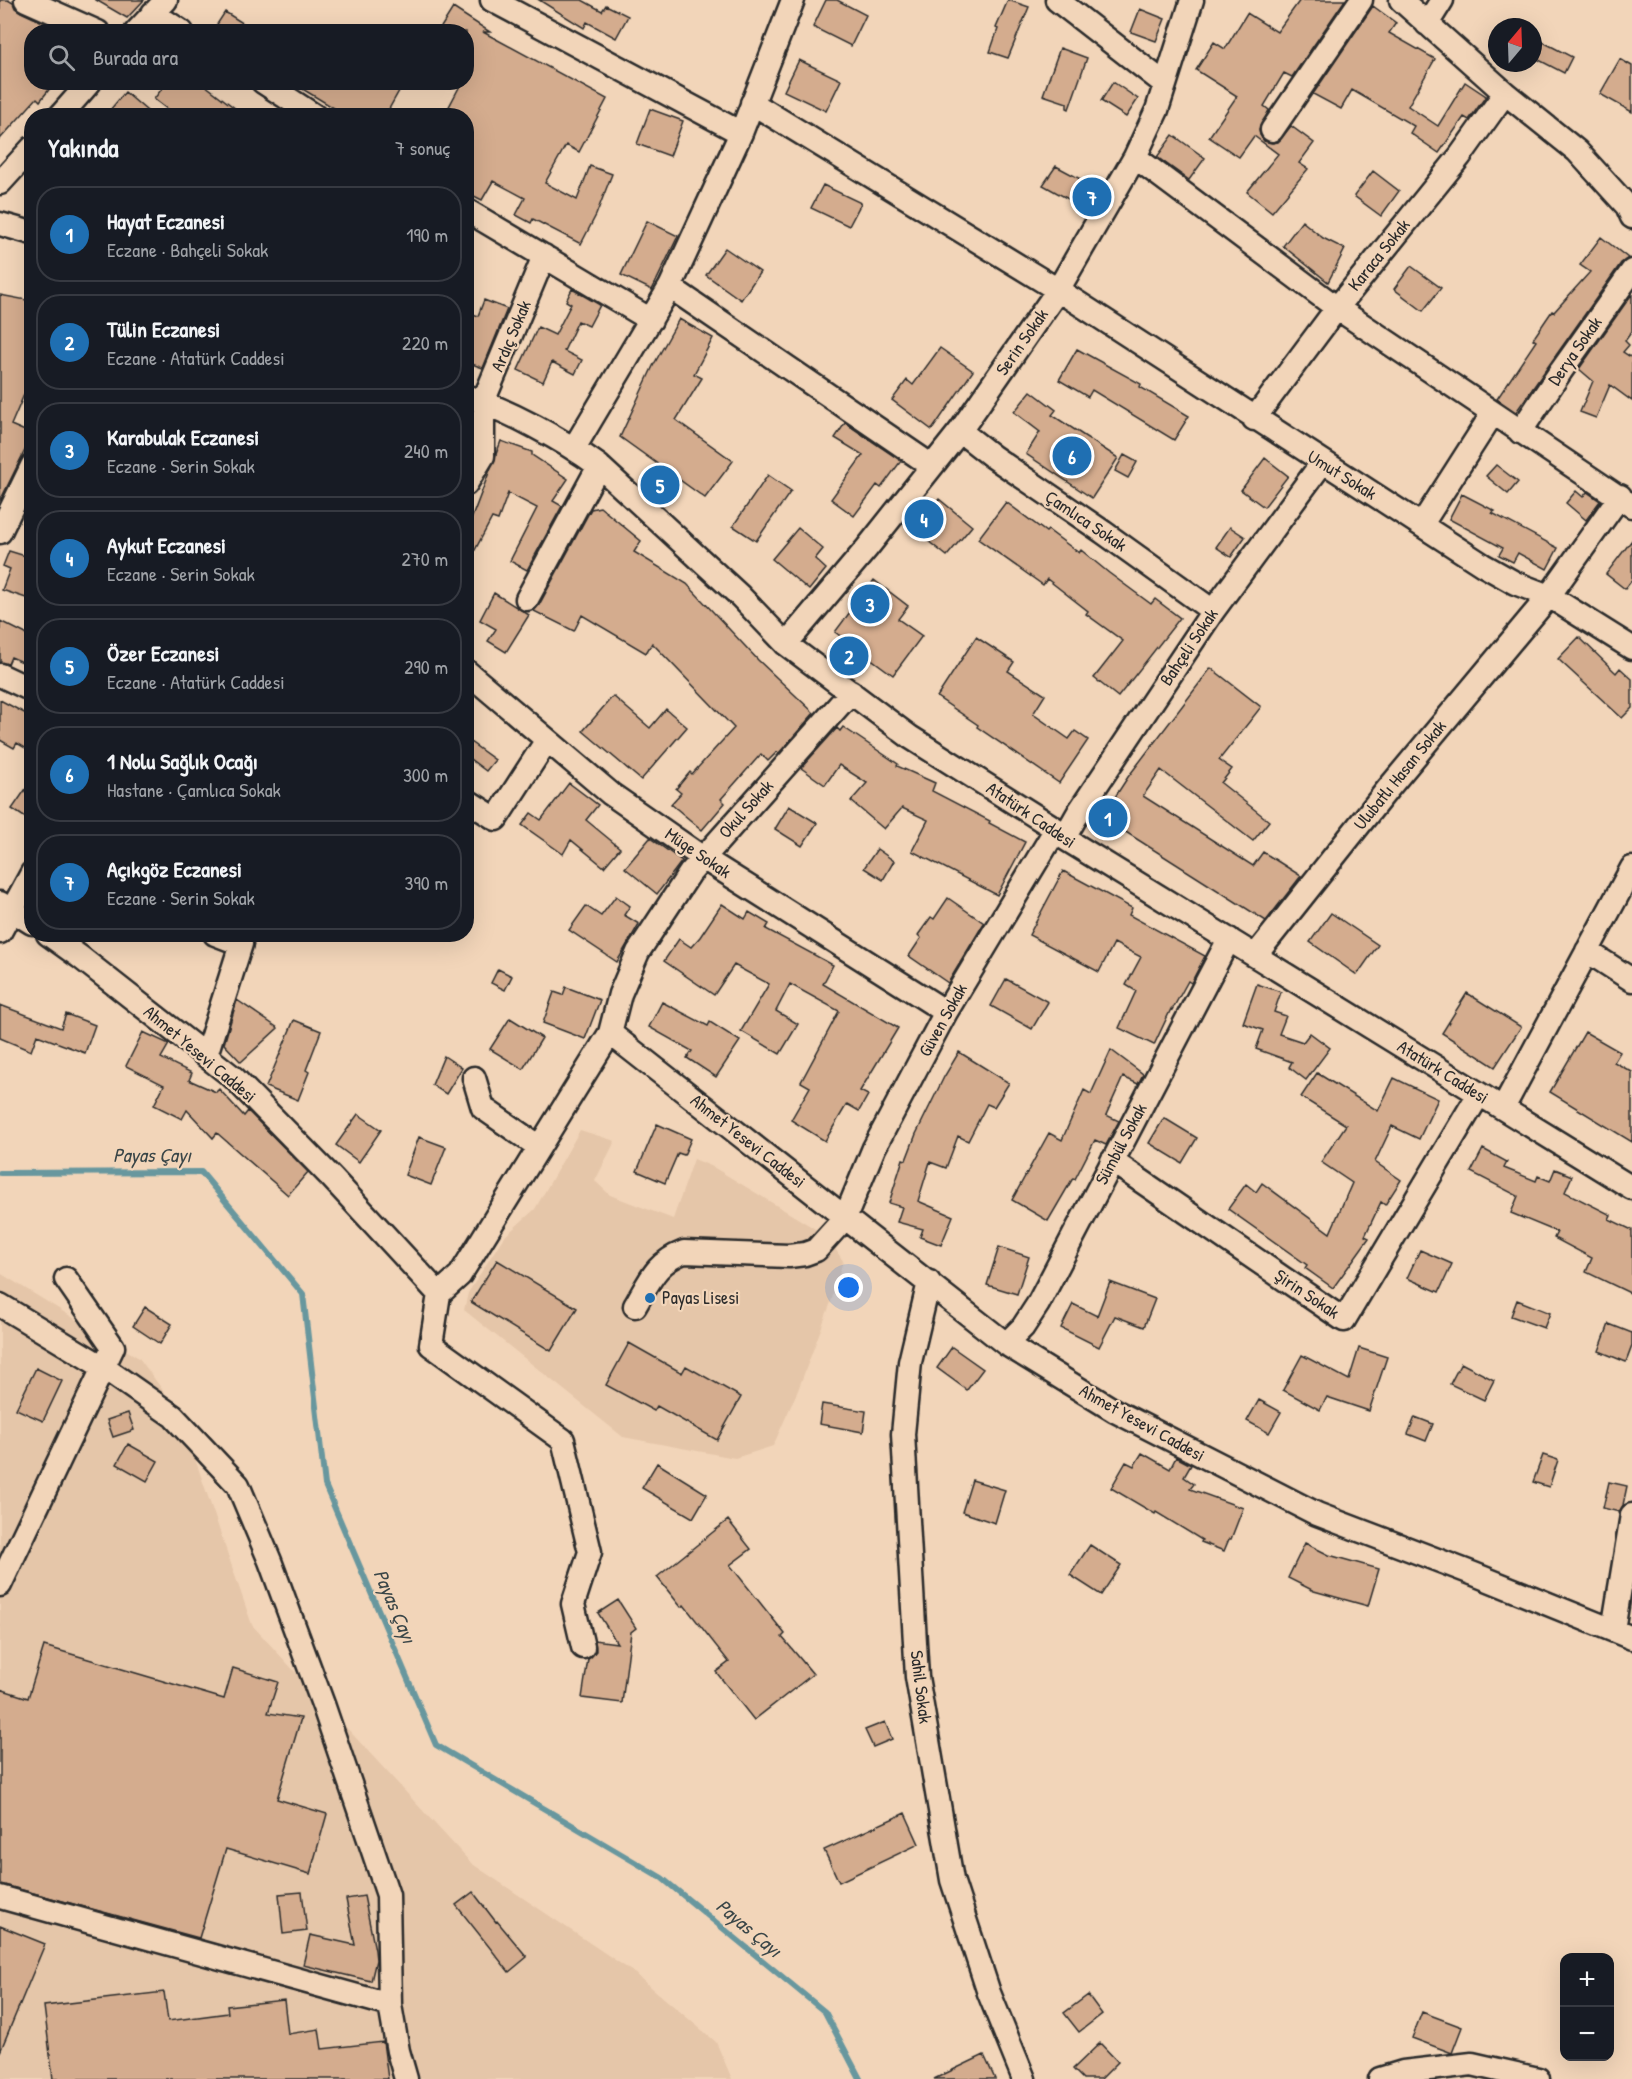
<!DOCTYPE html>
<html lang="tr">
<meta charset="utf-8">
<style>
body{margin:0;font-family:"Patrick Hand",sans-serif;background:#20242c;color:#f1f3f6}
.controls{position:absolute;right:18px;bottom:18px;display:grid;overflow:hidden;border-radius:12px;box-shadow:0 6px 24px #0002}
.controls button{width:54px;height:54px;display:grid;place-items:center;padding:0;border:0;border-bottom:2px solid #363941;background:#171b24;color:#f1f3f6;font:30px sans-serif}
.compass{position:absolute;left:1488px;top:18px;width:54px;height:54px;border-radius:50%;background:#171b24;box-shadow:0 6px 24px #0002;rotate:19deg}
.you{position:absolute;left:849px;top:1288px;width:21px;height:21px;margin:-15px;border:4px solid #fff;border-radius:50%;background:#1a73e8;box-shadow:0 0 0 9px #1a73e833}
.badge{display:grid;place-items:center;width:39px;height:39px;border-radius:50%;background:#1f6fb2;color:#fff;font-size:20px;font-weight:700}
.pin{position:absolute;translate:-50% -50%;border:3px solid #fff;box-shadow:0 2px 6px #0006}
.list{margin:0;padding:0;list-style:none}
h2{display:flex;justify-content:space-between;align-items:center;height:78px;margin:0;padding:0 24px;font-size:26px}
h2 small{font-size:20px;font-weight:400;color:#9ea1a6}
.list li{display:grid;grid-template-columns:39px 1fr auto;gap:18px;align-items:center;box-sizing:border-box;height:96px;margin:0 12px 12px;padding:0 12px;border:2px solid #363941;border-radius:24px}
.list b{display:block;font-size:22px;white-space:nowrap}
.list p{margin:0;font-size:20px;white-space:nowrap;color:#9ea1a6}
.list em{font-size:20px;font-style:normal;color:#9ea1a6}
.icon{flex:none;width:33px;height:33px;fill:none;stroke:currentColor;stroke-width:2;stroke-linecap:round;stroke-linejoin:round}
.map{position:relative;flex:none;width:1632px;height:2079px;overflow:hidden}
.search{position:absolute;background:#171b24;box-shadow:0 6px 24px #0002;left:24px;top:24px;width:450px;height:66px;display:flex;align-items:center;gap:15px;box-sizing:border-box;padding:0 21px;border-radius:24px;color:#9ea1a6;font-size:22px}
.panel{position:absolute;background:#171b24;box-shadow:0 6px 24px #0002;left:24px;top:108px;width:450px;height:834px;border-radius:24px}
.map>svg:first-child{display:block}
.built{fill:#e5c6a9}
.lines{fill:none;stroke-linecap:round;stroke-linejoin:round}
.stream{stroke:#67979e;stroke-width:6}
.building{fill:#d4ac8e;stroke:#2b2b2b;stroke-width:1.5}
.minor-casing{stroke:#2b2b2b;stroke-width:27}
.minor{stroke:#f2d5b9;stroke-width:22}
.poi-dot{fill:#1f6fb2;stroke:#f2d5b9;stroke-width:2}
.labels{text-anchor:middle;stroke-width:4.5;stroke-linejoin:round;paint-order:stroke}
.street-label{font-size:18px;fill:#2b2b2b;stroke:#f2d5b9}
.poi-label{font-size:18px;fill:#2b2b2b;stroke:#f2d5b9;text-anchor:start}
.water-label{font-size:20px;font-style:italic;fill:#3a4648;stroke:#f2d5b9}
</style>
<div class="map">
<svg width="1632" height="2079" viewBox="0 0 1632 2079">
<rect width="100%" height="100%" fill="#f2d5b9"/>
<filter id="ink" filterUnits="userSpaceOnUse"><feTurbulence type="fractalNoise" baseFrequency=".0167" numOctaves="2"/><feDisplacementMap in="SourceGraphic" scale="12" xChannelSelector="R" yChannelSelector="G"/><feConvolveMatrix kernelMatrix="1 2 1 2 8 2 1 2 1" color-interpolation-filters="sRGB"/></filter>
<g filter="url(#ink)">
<path class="built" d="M580 1130 615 1141 595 1181 610 1195 673 1219 694 1159 713 1167 827 1236 843 1261 831 1302 798 1390 773 1446 735 1458 623 1437 464 1310 468 1293 503 1238 535 1209Z
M0 1273 139 1358 179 1412 252 1625 471 1863 633 1972 716 2042 732 2079H0Z"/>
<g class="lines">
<path class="stream" d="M0 1173 201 1172 303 1294 325 1485 436 1745 662 1878 825 2012 860 2079"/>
</g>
<path class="building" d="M0 0H8L13 3 15 8 21 12 64 32H32V82H55L40 101 37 98 0 139Z
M96 0H144L127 18Z
M539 0H582L602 11 606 5 628 16 616 38 587 22 584 28Z
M826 0H837L866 15 851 46 813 27Z
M1008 0 1029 7 1008 58 990 52 998 29 996 28Z
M1300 0H1345L1292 77 1284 73 1264 106 1269 110 1259 130 1260 135 1264 141 1272 143 1278 142 1291 126 1314 143 1299 163 1308 169 1272 212 1247 192 1278 154 1254 136 1239 157 1209 137 1237 96 1196 70 1214 42 1225 49 1247 13 1277 32Z
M1373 6 1396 23 1389 33 1435 59 1408 106 1438 126 1465 82 1486 96 1469 120 1464 117 1439 153 1410 133 1414 126 1352 90 1341 109 1313 94Z
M453 8 490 32H483L607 99 579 152 566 145 545 183 577 200 590 166 612 174 596 215 581 244 533 219 531 223 516 215 525 198 493 181 482 200 466 192V116H444L462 82H466V32H438Z
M1140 9 1165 19 1156 41 1131 32Z
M225 12 257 32H212Z
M1541 41 1572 57 1564 73 1533 57Z
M1060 48 1087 58 1069 109 1067 108V103L1043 95Z
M1620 59 1632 66V112L1600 94Z
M799 60 841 80 826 111 784 91Z
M167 82H201L245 116H176L154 99Z
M291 82H404L385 116H347Z
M1113 82 1138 99 1126 117 1101 101Z
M125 92 153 116H105Z
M650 109 683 121 670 156 637 144Z
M1173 135 1205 158 1189 180 1157 157Z
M1056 166 1099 189 1088 210 1043 185Z
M1373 171 1399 191 1381 216 1354 196Z
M823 185 861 203 849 226 811 208Z
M647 221 678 236 652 290 621 275Z
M1302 221 1323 238 1345 249 1328 282 1283 246Z
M1601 237 1628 258 1621 263 1516 412 1497 399 1536 341 1533 339 1552 311 1554 312 1590 272 1580 265Z
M725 248 760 272 741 300 706 275Z
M1411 266 1441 288 1423 311 1394 289Z
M572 289 600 305 589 326 578 321 564 351 582 360 575 374 552 362 543 382 518 370 538 327 555 335 571 304 566 301Z
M1632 294V331L1625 341 1629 345 1623 352 1632 358V401L1610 385 1596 418 1580 412 1593 381 1579 369Z
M0 295 32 301V376L11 425 32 434V436L0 501Z
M484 300 507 309 483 368 466 362V311L478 316Z
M679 319 713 338 694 374 702 378 676 420 733 461 705 498 620 437 653 366Z
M940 348 973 371 932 430 892 400 907 380 913 385Z
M1077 349 1141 384 1140 387 1189 416 1174 440 1092 390 1088 397 1059 380Z
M1031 391 1056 410 1052 415 1118 458 1092 498 1026 454 1040 432 1014 412Z
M845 423 901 461 881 488 877 485 854 516 831 499 863 455 835 438Z
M501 441 532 452V455L568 479 553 501 562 506 527 570 510 561 537 508 508 493 498 520 492 518 466 567V533Z
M1124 455 1137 462 1128 478 1115 471Z
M1265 458 1288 476 1264 507 1241 490Z
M1496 465 1518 482 1508 494 1486 476Z
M768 475 791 491 756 541 733 526Z
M1576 491 1583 497 1587 492 1600 501 1586 520 1566 503Z
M1462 494 1495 511 1492 513 1558 548 1547 569 1518 553 1513 562 1499 555 1503 548 1449 519Z
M939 499 972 526 947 556 914 530Z
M1006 502 1046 532 1048 530 1079 553 1081 550 1109 573 1151 604 1155 599 1180 618 1118 697 1094 678 1123 641 1086 614 1088 611 1047 579 1043 585 978 539Z
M600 507 641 541 634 552 687 584 758 660 814 713 779 753 777 752 768 761 761 754 721 799 725 803 702 830 671 804 681 793 676 789 690 772 692 774 734 728 652 643 646 653 582 615 574 631 534 611 539 605 591 509Z
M1230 527 1245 537 1231 557 1216 547Z
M798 528 823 549 815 559 826 569 809 590 772 559Z
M1632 540V580L1625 589 1606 574Z
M9 551 32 558V600L2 590 10 569 3 566Z
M874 580 908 606 898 619 922 636 893 675 835 632Z
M494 593 529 615 506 652 488 641 496 629 480 620Z
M0 621 32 637V666L11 657 8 664 0 662Z
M976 637 1014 662 1008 671 1045 695 1033 714 1069 739 1075 731 1088 740 1059 783 977 727 978 725 937 697Z
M1579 637 1616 673 1620 668 1632 679V708L1622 718 1558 659Z
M1211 668 1261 707 1219 760 1232 769 1221 783 1269 821 1253 841 1161 770 1143 796 1253 866 1263 852 1301 876 1266 921 1102 817 1128 777Z
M613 696 650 728 666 709 687 727 641 780 583 731Z
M0 700 32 717V752L17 743 14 748 0 740Z
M843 727 898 764 897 766 935 783 932 791 990 821 989 823 1025 842 997 895 912 851 928 820 902 808 884 829 851 801 867 783 839 765 825 785 801 768 837 728 840 731Z
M466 739 495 760 486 771 466 756Z
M32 780V822L12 809Z
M569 783 598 805 586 820 620 848 604 867 571 840 563 854 522 825 531 813 541 820Z
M789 806 817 823 802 846 775 829Z
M650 838 682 861 657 894 625 868Z
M877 849 894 861 883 880 864 868Z
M1063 871 1132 908 1129 915 1205 956 1191 983 1188 981 1172 1010 1171 1009 1154 1045 1119 1028 1136 991 1126 985 1141 957 1114 943 1099 972 1029 935Z
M616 896 630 906 624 915 639 924 617 962 569 930 586 906 601 916Z
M948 898 984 923 948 983 909 956 921 938 918 935 931 917 934 919Z
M722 904 745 919 749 912 769 924 766 929 833 965 823 984 898 1028 860 1091 868 1095 859 1111 847 1104 825 1141 791 1120 810 1087 801 1082 839 1011 790 984 776 1011 798 1024 780 1054 741 1031 769 984 734 965 714 995 664 961 679 939 691 947 700 937Z
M1331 913 1378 945 1357 975 1310 942Z
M498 969 512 976 505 990 491 983Z
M1006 979 1048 1002 1032 1029 991 1006Z
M1257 984 1281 992 1274 1012 1286 1016 1279 1034 1303 1042 1310 1033 1330 1048 1306 1080 1289 1067 1292 1062 1256 1049 1263 1030 1243 1023Z
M566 987 600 1000 585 1039 543 1023 554 992 563 995Z
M1467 993 1521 1027 1495 1067 1442 1033Z
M237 1000 278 1028 241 1062 224 1044Z
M662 1002 708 1026 710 1022 740 1041 716 1077 687 1058 692 1051 649 1027Z
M0 1005 61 1028 66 1014 95 1025 85 1053 37 1035 31 1051 0 1038Z
M510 1018 542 1038 523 1069 490 1049Z
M294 1020 321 1031 306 1070 309 1072 298 1100 266 1087Z
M143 1032 169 1044 161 1058 192 1073 189 1080 216 1092 219 1089 244 1116 248 1111 308 1172 288 1195 217 1133 213 1138 187 1110 182 1119 154 1105 164 1085 126 1066Z
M1585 1032 1620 1052 1614 1062 1632 1072V1142L1550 1092Z
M1111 1050 1143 1074 1138 1084 1123 1077 1106 1115 1119 1121 1106 1145 1095 1140 1075 1179 1073 1178 1048 1221 1012 1200 1049 1133 1062 1140 1084 1090 1091 1094Z
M959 1052 1009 1083 994 1107 987 1104 968 1141 958 1136 946 1168 930 1162 918 1201 953 1216 941 1245 920 1237 923 1229 897 1222 902 1207 889 1203 903 1159 906 1160 916 1134 944 1077Z
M444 1056 462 1068 446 1094 432 1085Z
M1317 1073 1378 1111 1394 1078 1438 1099 1419 1139 1392 1126 1375 1162 1401 1180 1385 1205 1381 1202 1365 1236 1369 1238 1333 1288 1305 1268 1307 1265 1228 1209 1246 1184 1256 1192 1262 1183 1330 1233 1352 1183 1321 1162 1346 1125 1301 1097Z
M358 1114 381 1130 359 1162 336 1145Z
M1164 1118 1197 1138 1182 1163 1149 1143Z
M657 1124 691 1139 684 1155 678 1153 665 1183 637 1171Z
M419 1137 446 1147 431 1185 405 1175Z
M1483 1149 1507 1162 1504 1168 1536 1181 1538 1176 1550 1181 1555 1169 1572 1176 1565 1192 1611 1215 1609 1219 1632 1230V1294L1586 1272 1592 1258 1554 1238 1557 1232 1511 1213 1518 1196 1471 1172Z
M999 1247 1029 1257 1017 1294 987 1285Z
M1420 1250 1452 1264 1439 1292 1407 1278Z
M497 1260 577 1308 551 1351 471 1302Z
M1110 1282 1155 1299 1144 1327 1115 1316 1099 1347 1061 1328 1073 1304 1097 1316Z
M1517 1300 1550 1313 1544 1328 1511 1316Z
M145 1307 172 1324 160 1344 133 1326Z
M1609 1324 1632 1333V1346L1626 1362 1599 1351Z
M629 1343 682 1373 686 1366 741 1397 717 1440 657 1406 654 1411 606 1385Z
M952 1347 983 1369 967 1390 937 1368Z
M1359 1348 1387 1357 1369 1411 1327 1397 1320 1410 1283 1390 1302 1355 1349 1380Z
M1461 1363 1494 1380 1484 1400 1450 1384Z
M36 1368 62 1381 43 1421 16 1409Z
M1259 1400 1281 1412 1269 1433 1247 1421Z
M822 1404 866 1411 863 1432 819 1424Z
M128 1413 134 1430 113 1437 107 1420Z
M1415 1417 1433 1424 1426 1441 1408 1434Z
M128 1444 158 1461 147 1481 117 1464Z
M1142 1453 1170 1469 1176 1457 1191 1465 1184 1477 1194 1484 1190 1489 1243 1508 1231 1539H1229L1224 1551 1201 1542 1202 1540 1156 1512 1155 1514 1111 1488 1126 1462 1134 1466Z
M1543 1455 1558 1460 1549 1487 1533 1482Z
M657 1463 707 1494 693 1518 642 1488Z
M972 1480 1005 1490 995 1523 962 1512Z
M1609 1482 1627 1486 1623 1505 1619 1512 1603 1508Z
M728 1520 751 1549 730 1565 785 1634 782 1637 813 1674 754 1720 716 1672 729 1662 684 1605 681 1607 657 1577Z
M1305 1543 1329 1555 1379 1569 1368 1606 1314 1591 1288 1578Z
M1090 1545 1121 1565 1101 1595 1070 1575Z
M618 1600 636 1628 631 1632 622 1703 582 1698 588 1659 596 1651 595 1640 617 1643 598 1613Z
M44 1646 224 1699 233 1668 278 1682 268 1713 301 1718 277 1799 327 1814 310 1874 226 1849 199 1938 0 1884V1689L28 1698Z
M885 1722 892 1739 873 1747 865 1730Z
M905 1813 919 1844 839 1882 824 1850Z
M302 1892 307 1931 283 1934 279 1894Z
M473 1892 496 1922 497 1921 527 1957 509 1972 456 1905Z
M364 1896 375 1950 376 1960 371 1981 303 1965 310 1935 355 1945 346 1899Z
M0 1926 45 1944 0 2052Z
M164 1992 168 2021 228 2013 227 2006 284 2000 288 2034 319 2029 322 2049 383 2042 388 2079H53L44 2006Z
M1088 1995 1102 2014 1079 2032 1064 2013Z
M1422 2012 1462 2027 1452 2053 1412 2038Z
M1100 2043 1118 2062 1101 2079H1083L1073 2069Z
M984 2055 995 2079H934Z"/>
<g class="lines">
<defs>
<path id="minor" d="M26 0 98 32
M492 0 741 133
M1057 0 1165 84
M1401 0 1505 93 1577 151 1627 206 1632 217
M153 13 182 32
M1427 24 1442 0
M136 32 166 0
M263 82 315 116
M752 103 1058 290 1483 565 1515 583 1549 596 1632 648
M60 116 90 82
M1272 130 1361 0
M1135 157 1337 308 1632 506
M0 183 32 148
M466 210 651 320
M0 224 32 233
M670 287 932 466
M466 396C509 411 562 439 599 466L740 596 786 644 910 737 1056 829 1064 838 1632 1188
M1254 419 1337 308 1460 156 1505 93
M960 431 992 456 1103 532 1213 611
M1520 432 1561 371 1632 271
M574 448 670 287 741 133 793 0
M466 484 483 456V402L544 256
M1422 524 1493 413
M0 532 32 466
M527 599 599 466
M786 644 867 548 960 431 1058 290 1135 157 1157 110 1192 0
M466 671 611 794 703 858 946 1012
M0 675 32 690
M466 800 496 819 547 740
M1064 838 1080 810 1213 611 1322 463
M0 903 32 923
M0 932 32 873
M48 934 80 957 234 1078 332 1178 439 1294 460 1275 610 1033 1006 1344 1115 1411 1317 1514 1474 1574 1632 1638
M1587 951 1632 980
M1255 956 1387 790 1549 596 1620 496
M610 1033 620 994 638 952 690 873 851 692
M206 1055 241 944 215 934
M474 1078 483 1108 539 1147
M1503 1108 1632 868
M1112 1161 1344 1320 1479 1094
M929 1282 910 1362 903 1434 917 1677 952 1880 989 1993 1024 2079
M439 1294 431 1345 563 1440 590 1552 573 1604 583 1647
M0 1305 103 1367 173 1416 238 1485 270 1561 324 1707 388 1895 390 2005 398 2051 406 2079
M635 1306C650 1281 655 1263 684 1252L789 1256 805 1254 816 1250 845 1218 874 1148 946 1012 1056 829
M1006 1344 1023 1327 1038 1304 1229 939
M0 1585 113 1347 66 1279
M1613 1630 1632 1515
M0 1897 390 2005
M1380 2079 1403 2072 1472 2064 1538 2079"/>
</defs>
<use href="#minor" class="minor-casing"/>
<use href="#minor" class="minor"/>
</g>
</g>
<circle class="poi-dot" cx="650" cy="1298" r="6"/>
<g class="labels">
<g class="street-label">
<text transform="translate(1379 255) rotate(-51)" y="6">Karaca Sokak</text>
<text transform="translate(511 336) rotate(-67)" y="6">Ardıç Sokak</text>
<text transform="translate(1022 342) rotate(-55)" y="6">Serin Sokak</text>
<text transform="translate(1575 351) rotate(-55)" y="6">Derya Sokak</text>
<text transform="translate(1342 475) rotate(32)" y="6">Umut Sokak</text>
<text transform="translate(1086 521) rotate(34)" y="6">Çamlıca Sokak</text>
<text transform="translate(1189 647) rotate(-56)" y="6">Bahçeli Sokak</text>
<text transform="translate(1400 775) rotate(-51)" y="6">Ulubatlı Hasan Sokak</text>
<text transform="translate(746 809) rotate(-48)" y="6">Okul Sokak</text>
<text transform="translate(1031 815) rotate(34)" y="6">Atatürk Caddesi</text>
<text transform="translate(698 853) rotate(34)" y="6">Müge Sokak</text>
<text transform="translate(943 1020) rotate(-61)" y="6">Güven Sokak</text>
<text transform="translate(200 1054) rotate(40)" y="6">Ahmet Yesevi Caddesi</text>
<text transform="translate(1443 1072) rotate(32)" y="6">Atatürk Caddesi</text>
<text transform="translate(748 1141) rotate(38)" y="6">Ahmet Yesevi Caddesi</text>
<text transform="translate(1121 1144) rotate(-62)" y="6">Sümbül Sokak</text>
<text transform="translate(1307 1294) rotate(34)" y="6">Şirin Sokak</text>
<text transform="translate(1142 1423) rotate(29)" y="6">Ahmet Yesevi Caddesi</text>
<text transform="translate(921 1687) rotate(83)" y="6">Sahil Sokak</text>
</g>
<g class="poi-label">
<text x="662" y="1304">Payas Lisesi</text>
</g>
<g class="water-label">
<text x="152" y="1162">Payas Çayı</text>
<text transform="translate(395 1606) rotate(67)" y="7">Payas Çayı</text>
<text transform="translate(749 1928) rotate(40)" y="7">Payas Çayı</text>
</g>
</g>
</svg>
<div class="controls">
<button>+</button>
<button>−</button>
</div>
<svg class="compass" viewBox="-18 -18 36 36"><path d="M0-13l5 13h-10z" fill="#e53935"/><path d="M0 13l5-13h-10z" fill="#9ea1a6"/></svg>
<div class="you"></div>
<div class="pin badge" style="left:1108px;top:818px">1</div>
<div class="pin badge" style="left:849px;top:656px">2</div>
<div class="pin badge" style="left:870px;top:604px">3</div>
<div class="pin badge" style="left:924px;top:519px">4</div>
<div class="pin badge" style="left:660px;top:485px">5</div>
<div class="pin badge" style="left:1072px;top:456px">6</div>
<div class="pin badge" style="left:1092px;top:197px">7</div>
<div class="search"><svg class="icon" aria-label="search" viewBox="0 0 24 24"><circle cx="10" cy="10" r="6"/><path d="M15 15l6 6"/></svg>Burada ara</div>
<section class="panel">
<h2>Yakında<small>7 sonuç</small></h2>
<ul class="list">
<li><span class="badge">1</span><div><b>Hayat Eczanesi</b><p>Eczane · Bahçeli Sokak</p></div><em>190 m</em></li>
<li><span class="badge">2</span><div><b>Tülin Eczanesi</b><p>Eczane · Atatürk Caddesi</p></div><em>220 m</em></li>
<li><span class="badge">3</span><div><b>Karabulak Eczanesi</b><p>Eczane · Serin Sokak</p></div><em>240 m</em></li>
<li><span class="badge">4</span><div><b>Aykut Eczanesi</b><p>Eczane · Serin Sokak</p></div><em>270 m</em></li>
<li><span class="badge">5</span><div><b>Özer Eczanesi</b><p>Eczane · Atatürk Caddesi</p></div><em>290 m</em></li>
<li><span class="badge">6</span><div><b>1 Nolu Sağlık Ocağı</b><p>Hastane · Çamlıca Sokak</p></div><em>300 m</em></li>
<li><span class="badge">7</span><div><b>Açıkgöz Eczanesi</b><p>Eczane · Serin Sokak</p></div><em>390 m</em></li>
</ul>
</section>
</div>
